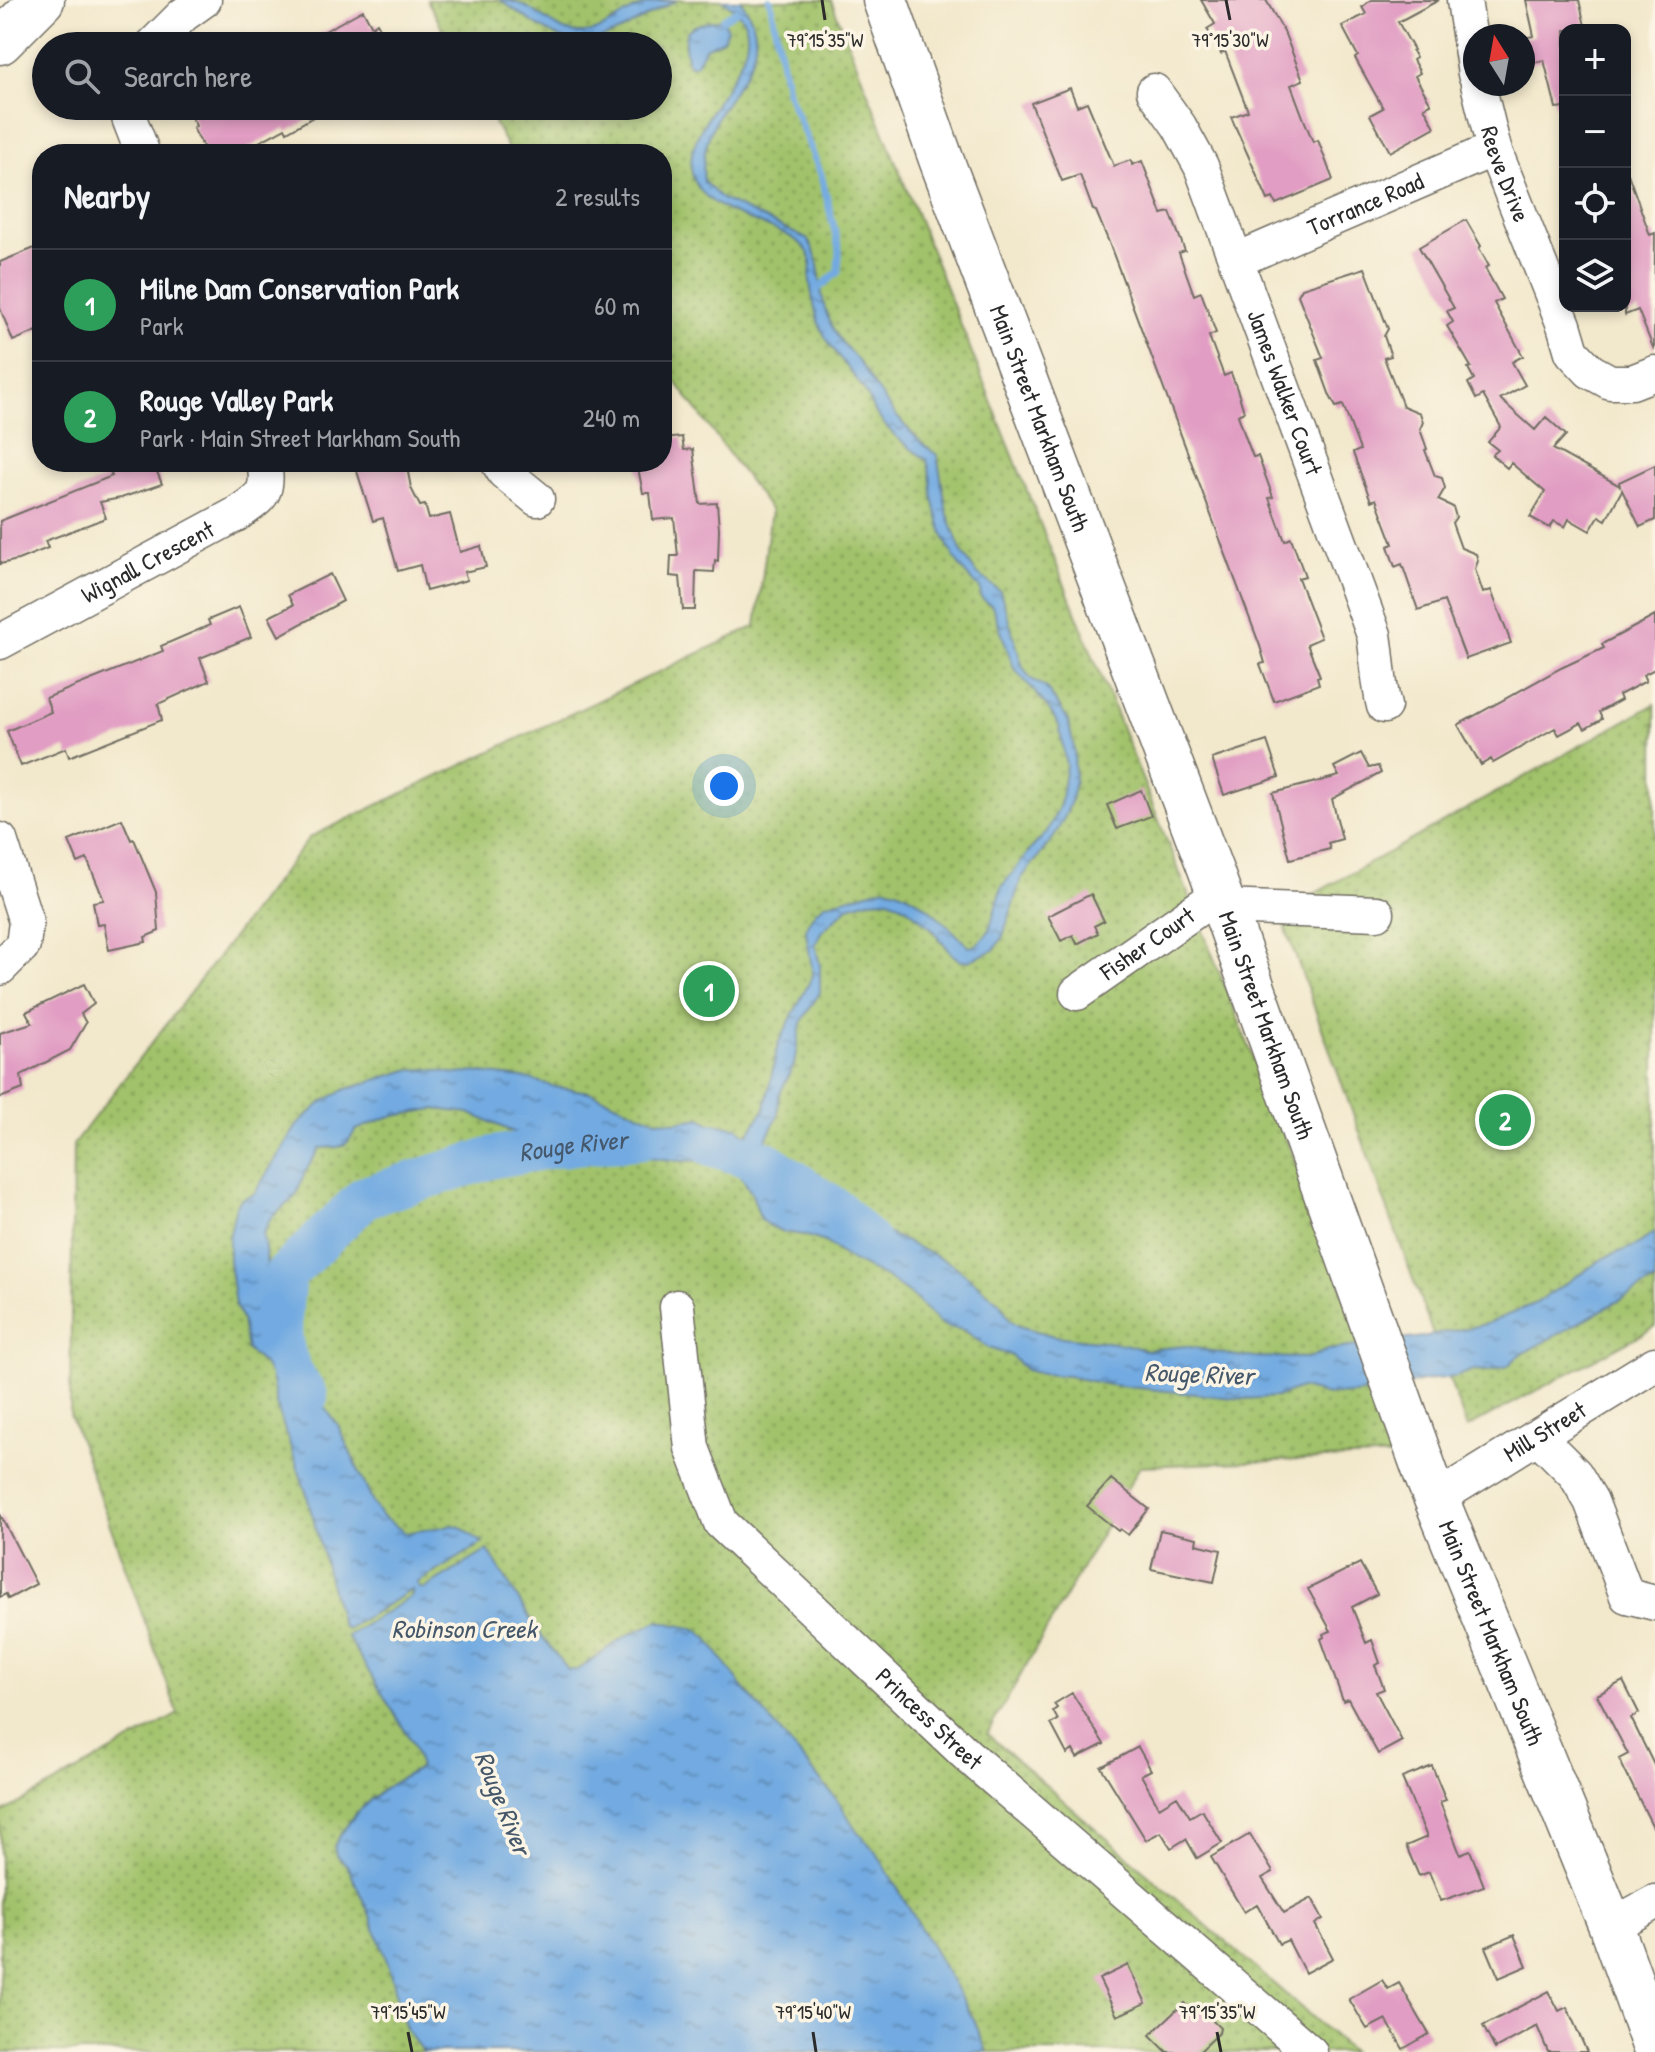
<!DOCTYPE html>
<meta charset="utf-8">
<style>
body{margin:0;font-family:"Patrick Hand",sans-serif;background:#242831;color:#f1f3f6}
.controls{position:absolute;right:24px;top:24px;display:grid;overflow:hidden;border-radius:16px;box-shadow:0 4px 12px #0003}
.controls button{width:72px;height:72px;display:grid;place-items:center;padding:0;border:0;border-bottom:2px solid #363941;background:#171b24;color:#f1f3f6;font:40px sans-serif}
.compass{position:absolute;left:1463px;top:24px;width:72px;height:72px;border-radius:50%;background:#171b24;box-shadow:0 4px 12px #0003;rotate:349deg}
.you{position:absolute;left:724px;top:786px;width:28px;height:28px;margin:-20px;border:6px solid #fff;border-radius:50%;background:#1a73e8;box-shadow:0 0 0 12px #1a73e833}
.badge{display:grid;place-items:center;width:52px;height:52px;border-radius:50%;background:#d1495b;color:#fff;font-size:26px;font-weight:700}
.pin{position:absolute;translate:-50% -50%;border:4px solid #fff;box-shadow:0 2px 8px #0006}
.list{margin:0;padding:0;list-style:none}
h2{display:flex;justify-content:space-between;align-items:center;height:104px;margin:0;padding:0 32px;font-size:34px}
h2 small{font-size:26px;font-weight:400;color:#9ea1a6}
.list li{display:grid;grid-template-columns:52px 1fr auto;gap:24px;align-items:center;box-sizing:border-box;height:112px;padding:0 32px;border-top:2px solid #363941}
.list b{display:block;font-size:30px;white-space:nowrap}
.list p{margin:0;font-size:26px;white-space:nowrap;color:#9ea1a6}
.list em{font-size:26px;font-style:normal;color:#9ea1a6}
.icon{flex:none;width:44px;height:44px;fill:none;stroke:currentColor;stroke-width:2;stroke-linecap:round;stroke-linejoin:round}
.map{position:relative;flex:none;width:1655px;height:2052px;overflow:hidden}
.search{position:absolute;background:#171b24;box-shadow:0 4px 12px #0003;left:32px;top:32px;width:640px;height:88px;display:flex;align-items:center;gap:20px;box-sizing:border-box;padding:0 28px;border-radius:44px;color:#9ea1a6;font-size:30px}
.panel{position:absolute;background:#171b24;box-shadow:0 4px 12px #0003;left:32px;top:144px;width:640px;height:328px;border-radius:32px}
.map>svg:first-child{display:block}
.park{fill:url(#park-dots);stroke:#66764b;stroke-width:2}
.water{fill:url(#water-ripples);stroke:#4e6a86;stroke-width:2}
.lines{fill:none;stroke-linecap:round;stroke-linejoin:round}
.stream{stroke:#72aae1;stroke-width:7}
.river{stroke:#72aae1;stroke-width:42}
.building{fill:#e19dc3}
.minor-casing{stroke:#716d63;stroke-width:37}
.major-casing{stroke:#716d63;stroke-width:47}
.minor{stroke:#fff;stroke-width:34}
.major{stroke:#fff;stroke-width:44}
.ticks{fill:none;stroke:#2b2b2b;stroke-width:3}
.labels{text-anchor:middle;stroke-width:7;stroke-linejoin:round;paint-order:stroke}
.street-label{font-size:24px;fill:#2b2b2b;stroke:#fcf5e5}
.water-label{font-size:26px;font-style:italic;fill:#44576b;stroke:#fcf5e5}
.ticks-label{font-size:20px;text-anchor:middle;fill:#2b2b2b;stroke:#fcf5e5;stroke-width:7;stroke-linejoin:round;paint-order:stroke}
</style>
<div class="map">
<svg width="1655" height="2052" viewBox="0 0 1655 2052">
<defs>
<pattern id="park-dots" width="8" height="8" patternUnits="userSpaceOnUse" patternTransform="scale(2)"><rect width="8" height="8" fill="#a1c26b"/><path d="M2 2h.1M6 6h.1" fill="none" stroke="#839e58" stroke-width="1.8" stroke-linecap="round"/></pattern>
<pattern id="water-ripples" width="26" height="14" patternUnits="userSpaceOnUse" patternTransform="scale(2)"><rect width="26" height="14" fill="#72aae1"/><path d="M2 4q2-2 4 0t4 0M15 11q2-2 4 0t4 0" fill="none" stroke="#5e8bb7"/></pattern>
</defs>
<rect width="100%" height="100%" fill="#fcf5e5"/>
<filter id="ink" filterUnits="userSpaceOnUse"><feTurbulence type="fractalNoise" baseFrequency=".0125" numOctaves="2"/><feDisplacementMap in="SourceGraphic" scale="16" xChannelSelector="R" yChannelSelector="G"/><feConvolveMatrix kernelMatrix="1 2 1 2 8 2 1 2 1" color-interpolation-filters="sRGB"/></filter>
<filter id="wash" filterUnits="userSpaceOnUse"><feTurbulence type="fractalNoise" baseFrequency=".006" numOctaves="4" result="noise"/><feDisplacementMap in="SourceGraphic" scale="32" xChannelSelector="R" yChannelSelector="G"/><feGaussianBlur stdDeviation="1.8" result="paint"/><feColorMatrix in="noise" values="0 0 0 0 0 0 0 0 0 0 0 0 0 0 0 0 0 1.4 0 .05"/><feComposite in="paint" operator="in"/></filter>
<g filter="url(#wash)">
<rect width="100%" height="100%" fill="#f2e8cc"/>
<path class="park" d="M427 0H831L1302 1179 1403 1456 1140 1466 987 1734 1352 2052H0V1814L178 1714 70 1414 73 1145 310 837 756 626 771 511 662 363V154H511L485 106H658V46H452Z
M1655 704V1327L1467 1428 1280 913Z"/>
<path class="water" d="M500 0C535 0 547 31 578 33 597 34 609 24 624 15 641 4 657 0 677 0 644 15 609 46 572 41 551 38 518 12 500 0Z
M723 0H740C776 45 741 76 718 116 707 136 701 159 704 182L722 199 807 239C824 262 817 289 827 315 837 343 851 349 865 371 885 402 906 433 937 455L947 512 961 551 976 573 1000 591 1023 667 1030 678 1046 688 1068 720 1074 748 1075 780 1071 801 1065 816 1054 837 1021 879 1003 936 994 950 968 961H961L953 955 932 929 906 907 889 899 869 900 849 906 821 932 815 945 820 965V992L801 1023 794 1065 779 1095 778 1115 767 1138 764 1159 780 1183 797 1198 819 1205 854 1208 883 1231 954 1265 1001 1304 1010 1320 1019 1326 1054 1336 1124 1344 1145 1350 1185 1346 1242 1357 1309 1358 1328 1350 1429 1336 1486 1324 1536 1303 1604 1258 1637 1245 1655 1232V1281L1518 1356 1508 1366 1488 1371 1474 1370 1455 1377 1434 1379 1355 1394 1328 1395 1301 1388 1276 1397 1243 1399 1110 1385 1068 1376 1041 1374 1026 1370 1010 1355 988 1348 964 1330 947 1327 938 1322 916 1299 887 1278 850 1260 825 1242 804 1235 783 1232 768 1225 761 1220 752 1194 737 1170 717 1160 681 1161 646 1157 561 1137 518 1134 469 1113 434 1109 388 1117 356 1130 347 1143 339 1147 320 1148 305 1172 296 1196 271 1218 263 1234 275 1327 283 1346 301 1376 338 1425 374 1505 382 1517 406 1533 453 1525 460 1527 483 1543 417 1583 419 1588 424 1589 488 1550 537 1630 568 1670H577L626 1636 658 1621 696 1629 707 1638 741 1685 841 1805 857 1831 877 1853 974 2020 987 2052H423L407 2031 402 2017 391 1972 369 1913 347 1865 336 1855 334 1846C355 1807 381 1788 420 1768L413 1744 347 1636 412 1596V1590L346 1629 341 1624 306 1492 276 1404 271 1375 264 1365 247 1350 242 1320 235 1305 229 1261V1238L236 1206 241 1199 254 1194 298 1124 321 1103 344 1090 408 1070 428 1069 457 1074 474 1072 530 1079 555 1087 590 1092 652 1119 675 1122 701 1118 711 1124 738 1127 744 1134 749 1133 765 1108 778 1044 813 975 806 931 808 923 816 911 825 904 886 887C920 894 946 924 969 947L977 945 989 931 1001 888 1031 849 1047 832 1060 805 1066 765 1059 725 1046 705 1014 668 992 606 981 598 980 588C952 565 940 532 933 497 930 485 932 471 926 459 908 448 890 433 877 415 871 404 867 393 859 383 844 361 824 343 817 317 814 305 811 293 810 281 809 271 814 262 808 252 790 222 709 222 693 177 677 128 765 63 744 21 740 13 730 6 723 0Z
M723 19 727 29 723 39 705 48 695 65H688C680 25 686 27 723 19Z"/>
<g class="lines">
<path class="stream" d="M770 0 787 91 821 174 839 249 838 272 819 288
M723 19 736 11"/>
<g class="river">
<path d="M711 1145 768 1163 837 1210 870 1243"/>
<path id="s1" d="M307 1396C274 1352 280 1326 285 1275L365 1197 494 1157 574 1144 643 1138"/>
</g>
</g>
<g id="blocks">
<path class="building" d="M1201 0H1266L1284 32 1303 80 1291 85 1303 117 1313 142 1318 140 1333 180 1276 204 1273 198 1268 200 1231 117 1248 111 1225 51 1221 54 1207 29 1215 24Z
M1371 0H1439L1398 22 1414 50 1412 51 1416 58 1413 60 1420 73 1415 76 1431 104 1424 107 1435 127 1390 152 1370 115 1383 108 1355 58 1358 56 1342 26 1366 14 1362 7Z
M1526 0H1579L1586 30H1565V107L1556 108 1544 60 1528 64 1523 38 1534 36Z
M363 10 372 27 377 23 390 46H298Z
M1070 88 1077 106 1087 102 1114 166 1131 160 1132 165 1142 161 1162 214 1170 212 1185 251 1179 253 1194 295 1201 292 1216 333 1209 336 1224 376 1231 373 1238 392 1244 412 1238 415 1245 436 1253 457 1258 456 1273 497 1269 498 1285 541 1291 538 1305 576 1298 578 1321 638 1307 644 1320 676 1317 677 1319 684 1274 701 1260 664 1265 663 1260 646 1108 240 1096 211 1093 210 1080 175 1062 181 1031 103Z
M186 106H332L287 132 285 128 237 154H207L193 128 196 126Z
M1625 174H1628L1650 235 1655 233 1654 350 1638 310 1625 315Z
M1466 220 1481 246 1479 248 1489 266 1485 268 1502 299 1494 303 1523 356 1512 362 1525 385 1500 399 1535 430 1546 417 1566 435 1553 449 1620 486 1619 482 1655 465V520L1640 527 1622 490 1606 520 1599 516 1590 531 1569 519 1565 527 1554 521 1550 528 1530 517 1545 492 1511 463 1507 468 1492 455 1498 450 1488 442 1501 427 1483 395 1476 399 1468 383 1474 379 1468 368 1471 367 1447 326 1453 322 1447 311 1454 308 1419 247Z
M42 245V329L13 341 0 308V262Z
M1365 268 1388 329 1384 336 1391 356 1384 358 1403 406 1420 413 1423 422 1420 429 1427 449 1425 450 1435 476 1442 478 1445 488 1438 500 1453 507 1456 517 1452 523 1461 548 1476 554 1478 561 1475 569 1483 593 1491 590 1511 643 1466 659 1444 601 1418 610 1402 564 1395 567 1388 546 1393 544 1376 499 1371 501 1353 453 1360 450 1343 405 1336 407 1330 396 1317 360 1323 358 1298 295 1302 288Z
M682 437 684 450 693 449 700 504 717 503 719 529 718 561 715 560 714 572 696 571 695 610H683L680 577 670 576 671 556H678L674 518 653 520 650 493H643L637 463 662 462V439Z
M126 462H153L162 484 121 498 100 502 106 518 45 541 48 548 18 560 0 564V521L112 476 109 469Z
M354 462H406L411 488 420 506 425 505 429 519 450 514 460 552 481 546 486 567 464 572 467 580 426 591 420 565 398 571 383 518 373 521Z
M330 574 343 601 279 636 269 617 293 605 288 595Z
M239 607 251 637 200 658 209 681 158 704 162 720 69 757 66 748 21 766 7 731 51 712 46 698 163 651 161 646 210 625 208 620Z
M1655 616V669L1643 675 1646 681 1619 695 1621 700 1599 712 1602 719 1585 729 1581 723 1559 735 1555 728 1493 763 1491 759 1481 765 1458 725 1561 668 1604 648 1602 644Z
M1267 741 1279 777 1224 795 1212 759Z
M1361 753 1369 768 1378 766 1381 773 1332 799 1342 839 1328 843 1330 849 1290 859 1273 793 1339 776 1334 767Z
M1141 790 1151 816 1117 829 1107 805Z
M122 819 131 840 134 839 156 892 159 931 145 937 146 942 109 950 104 924 97 925 93 902 104 900 87 859 78 863 69 841Z
M1091 894 1104 921 1094 926 1098 933 1077 944 1073 935 1061 941 1048 916Z
M84 984 94 1004 81 1014 86 1023 70 1050 21 1075 23 1089 0 1098V1033L32 1023 26 1012Z
M1111 1479 1149 1509 1128 1535 1120 1529 1118 1531 1087 1506Z
M0 1514 36 1584 8 1599 6 1594 0 1597Z
M1160 1530 1197 1538 1196 1544 1221 1550 1214 1582 1151 1569Z
M1360 1563 1377 1594 1352 1607 1366 1643 1372 1640 1380 1663 1375 1665 1384 1689 1376 1692 1402 1741 1378 1754 1348 1699 1343 1701 1321 1639 1324 1637 1323 1634 1331 1631 1308 1589Z
M1623 1681 1639 1713 1631 1718 1655 1767V1831L1619 1759 1628 1754 1597 1695Z
M1072 1693 1104 1744 1077 1758 1073 1750 1067 1754 1051 1724 1058 1720 1053 1711 1057 1708 1054 1704Z
M1138 1747 1151 1770 1141 1775 1159 1807 1177 1796 1190 1817 1202 1810 1222 1843 1197 1858 1186 1839 1171 1848 1161 1832 1146 1840 1101 1767Z
M1432 1766 1446 1800 1440 1802 1460 1854 1470 1850 1484 1886 1441 1901 1429 1872 1419 1876 1406 1846 1427 1837 1402 1778Z
M1250 1834 1273 1872 1262 1878 1284 1913 1312 1898 1323 1919 1315 1924 1333 1958 1305 1973 1288 1940 1279 1944 1257 1904 1244 1912 1211 1857Z
M1514 1935 1527 1966 1499 1978 1486 1947Z
M1128 1965 1146 2003 1117 2016 1099 1979Z
M1382 1980 1388 1989 1399 1983 1429 2034 1403 2049 1386 2019 1367 2029 1349 1999Z
M1549 1991 1559 2011 1567 2007 1587 2052H1548L1537 2026 1495 2049 1483 2026Z
M1184 2003 1192 2012 1200 2008 1220 2028 1219 2033 1199 2052H1167L1150 2035Z"/>
</g>
</g>
<g filter="url(#ink)">
<use href="#blocks" fill-opacity="0" stroke="#716d63" stroke-width="2"/>
<g class="lines">
<defs>
<g id="minor">
<path d="M1464 0 1475 74"/>
<path d="M152 46 183 15 204 0"/>
<path id="s2" d="M1478 84 1494 149 1564 325 1572 352 1590 371 1610 382H1632L1655 373"/>
<path id="s3" d="M1154 91 1179 126 1201 166 1374 635C1378 659 1378 683 1384 706"/>
<path d="M129 106V118L143 154"/>
<path id="s4" d="M1237 260 1494 149"/>
<path d="M498 462 504 472 537 499"/>
<path id="s5" d="M0 642 237 514C261 497 270 494 264 462"/>
<path d="M0 840 26 922 23 945 0 968"/>
<path d="M1223 907 1377 913"/>
<path id="s6" d="M1077 993 1219 894"/>
<path id="s7" d="M677 1307 692 1448 721 1523 967 1755 1310 2052"/>
<path d="M1538 1437 1575 1474 1591 1501 1627 1596 1655 1603"/>
<path id="s8" d="M1436 1499 1655 1364"/>
<path d="M1611 1926 1655 1902"/>
</g>
<g id="major">
<path id="s9" d="M885 0 941 159 1211 871 1426 1474 1611 1926 1655 2048"/>
<path d="M0 42 42 0"/>
</g>
</defs>
<use href="#minor" class="minor-casing"/>
<use href="#major" class="major-casing"/>
<use href="#minor" class="minor"/>
<use href="#major" class="major"/>
</g>
</g>
<path class="ticks" d="M822 0 825 20M1226 0 1230 20M408 2032 412 2052M813 2032 816 2052M1217 2032 1221 2052"/>
<g class="labels">
<g class="street-label">
<text dy="8" stroke="none"><textPath href="#s2" startOffset="94">Reeve Drive</textPath></text>
<text dy="8" stroke="none"><textPath href="#s4" startOffset="140">Torrance Road</textPath></text>
<text dy="8" stroke="none"><textPath href="#s3" startOffset="330">James Walker Court</textPath></text>
<text dy="8" stroke="none"><textPath href="#s9" startOffset="446">Main Street Markham South</textPath></text>
<text dy="8" stroke="none"><textPath href="#s5" startOffset="168">Wignall Crescent</textPath></text>
<text dy="8" stroke="none"><textPath href="#s6" startOffset="86">Fisher Court</textPath></text>
<text dy="8" stroke="none"><textPath href="#s9" startOffset="1094">Main Street Markham South</textPath></text>
<text dy="8" stroke="none"><textPath href="#s8" startOffset="128">Mill Street</textPath></text>
<text dy="8" stroke="none"><textPath href="#s9" startOffset="1742">Main Street Markham South</textPath></text>
<text dy="8" stroke="none"><textPath href="#s7" startOffset="508">Princess Street</textPath></text>
</g>
<g class="water-label">
<text dy="9" stroke="none"><textPath href="#s1" startOffset="454">Rouge River</textPath></text>
<text transform="translate(1199 1374) rotate(2)" y="9">Rouge River</text>
<text x="464" y="1638">Robinson Creek</text>
<text transform="translate(503 1803) rotate(68)" y="9">Rouge River</text>
</g>
</g>
<g class="ticks-label">
<text x="825" y="47">79°15'35"W</text>
<text x="1230" y="47">79°15'30"W</text>
<text x="408" y="2019">79°15'45"W</text>
<text x="813" y="2019">79°15'40"W</text>
<text x="1217" y="2019">79°15'35"W</text>
</g>
</svg>
<div class="controls">
<button>+</button>
<button>−</button>
<button><svg class="icon" aria-label="locate" viewBox="0 0 24 24"><circle cx="12" cy="12" r="6"/><path d="M12 2v4M12 18v4M2 12h4M18 12h4"/></svg></button>
<button><svg class="icon" aria-label="layers" viewBox="0 0 24 24"><path d="M12 4l9 5-9 5-9-5zM3 14l9 5 9-5"/></svg></button>
</div>
<svg class="compass" viewBox="-18 -18 36 36"><path d="M0-13l5 13h-10z" fill="#e53935"/><path d="M0 13l5-13h-10z" fill="#9ea1a6"/></svg>
<div class="you"></div>
<div class="pin badge" style="left:709px;top:991px;background:#2e9e5b">1</div>
<div class="pin badge" style="left:1505px;top:1120px;background:#2e9e5b">2</div>
<div class="search"><svg class="icon" aria-label="search" viewBox="0 0 24 24"><circle cx="10" cy="10" r="6"/><path d="M15 15l6 6"/></svg>Search here</div>
<section class="panel">
<h2>Nearby<small>2 results</small></h2>
<ul class="list">
<li><span class="badge" style="background:#2e9e5b">1</span><div><b>Milne Dam Conservation Park</b><p>Park</p></div><em>60 m</em></li>
<li><span class="badge" style="background:#2e9e5b">2</span><div><b>Rouge Valley Park</b><p>Park · Main Street Markham South</p></div><em>240 m</em></li>
</ul>
</section>
</div>
